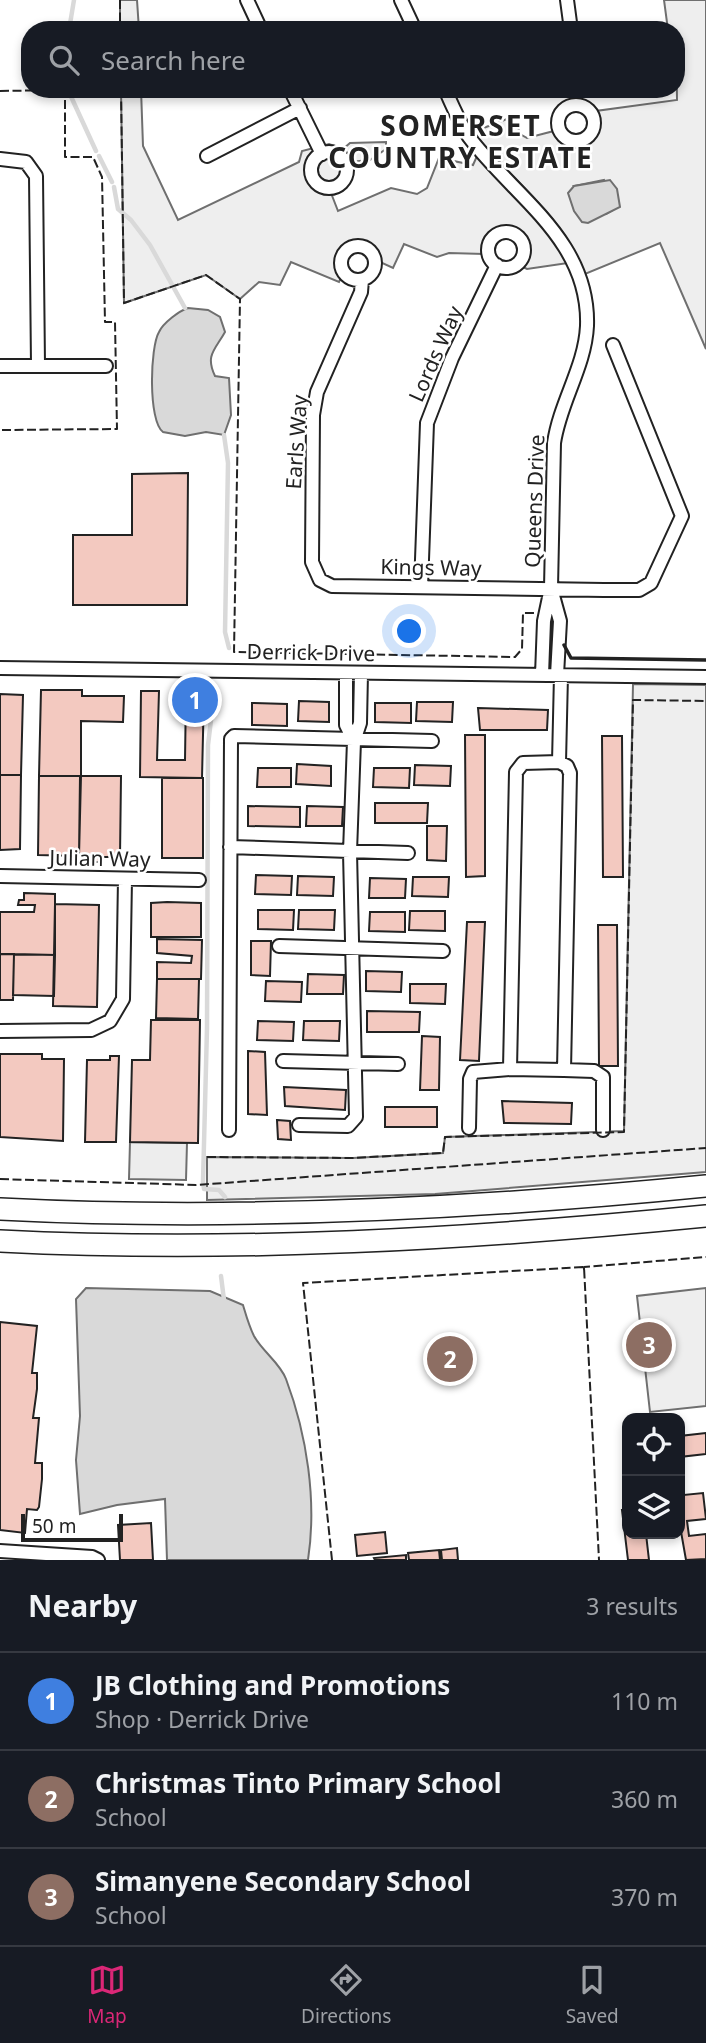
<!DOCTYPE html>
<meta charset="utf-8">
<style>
body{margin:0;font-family:"Noto Sans",sans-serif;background:#20242c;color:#f1f3f6}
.controls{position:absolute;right:21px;bottom:21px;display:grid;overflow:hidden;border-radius:14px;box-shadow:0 4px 10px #0003}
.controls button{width:63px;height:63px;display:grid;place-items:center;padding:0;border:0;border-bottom:2px solid #363941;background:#171b24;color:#f1f3f6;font:35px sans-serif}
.scale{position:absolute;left:21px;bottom:18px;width:102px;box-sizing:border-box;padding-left:7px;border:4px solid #222;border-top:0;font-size:19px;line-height:24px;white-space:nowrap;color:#222;-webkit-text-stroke:5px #fff;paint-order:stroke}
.you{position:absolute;left:410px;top:632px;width:24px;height:24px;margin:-18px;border:5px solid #fff;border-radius:50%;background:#1a73e8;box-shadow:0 0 0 10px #1a73e833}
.badge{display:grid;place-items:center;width:46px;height:46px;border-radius:50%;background:#db2777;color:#fff;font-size:23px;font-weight:700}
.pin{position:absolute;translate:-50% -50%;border:4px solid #fff;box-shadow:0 2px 7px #0006}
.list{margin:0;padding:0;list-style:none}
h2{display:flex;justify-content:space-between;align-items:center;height:91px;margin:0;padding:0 28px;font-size:30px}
h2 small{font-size:23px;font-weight:400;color:#9ea1a6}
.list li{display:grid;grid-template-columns:46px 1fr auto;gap:21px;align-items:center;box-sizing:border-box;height:98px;padding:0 28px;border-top:2px solid #363941}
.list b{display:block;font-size:26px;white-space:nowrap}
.list p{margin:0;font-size:23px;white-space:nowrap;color:#9ea1a6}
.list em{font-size:23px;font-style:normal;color:#9ea1a6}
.icon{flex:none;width:38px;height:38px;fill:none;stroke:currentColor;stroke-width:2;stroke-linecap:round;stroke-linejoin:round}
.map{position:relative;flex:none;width:706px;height:1560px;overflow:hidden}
.search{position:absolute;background:#171b24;box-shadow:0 4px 10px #0003;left:21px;right:21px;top:21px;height:77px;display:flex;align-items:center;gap:18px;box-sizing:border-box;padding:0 24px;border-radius:28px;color:#9ea1a6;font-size:26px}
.sheet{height:385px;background:#171b24}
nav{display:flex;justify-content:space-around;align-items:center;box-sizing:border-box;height:98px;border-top:2px solid #363941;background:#171b24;font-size:19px;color:#9ea1a6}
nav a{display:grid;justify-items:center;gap:4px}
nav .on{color:#db2777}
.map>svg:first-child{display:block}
.green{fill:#eee;stroke:#6f6f6f;stroke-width:2;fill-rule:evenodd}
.parking{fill:#ededed;stroke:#6f6f6f;stroke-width:2}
.water{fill:#d9d9d9;stroke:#6f6f6f;stroke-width:2}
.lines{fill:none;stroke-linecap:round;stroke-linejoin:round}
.stream{stroke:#d9d9d9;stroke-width:4.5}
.building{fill:#f3c9c0;stroke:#222;stroke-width:2}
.minor-casing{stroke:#222;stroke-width:16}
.trunk-casing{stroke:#222;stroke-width:24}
.minor{stroke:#fff;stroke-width:12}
.trunk{stroke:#fff;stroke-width:21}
.fence{stroke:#222;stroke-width:2;stroke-dasharray:9 3.5;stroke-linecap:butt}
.wall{stroke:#222;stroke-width:3.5}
.labels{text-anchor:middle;stroke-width:5;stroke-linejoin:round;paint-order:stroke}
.street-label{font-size:21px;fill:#222;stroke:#fff}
.district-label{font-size:28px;font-weight:bold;letter-spacing:2px;fill:#222;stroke:#fff}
</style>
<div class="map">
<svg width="706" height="1560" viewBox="0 0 706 1560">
<rect width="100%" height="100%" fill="#fff"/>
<path class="green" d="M120 0H137L139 30H120Z
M664 0H706V349L660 243 585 274C563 215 511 180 473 132L515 116 520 134 527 138 554 131C563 147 586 152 595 133 598 125 595 117 596 111L677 100 676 30H668ZM604 180 613 210 606 214 574 186Z
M121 89H141L143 146 178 220 299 162 302 151 329 144 343 149 350 143 386 142V149L370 160 350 162 347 183 331 193 338 211 391 188 417 194 427 188 439 158 473 165 477 156C511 190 544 222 568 263L527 269 521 266 527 255 526 242 512 229H499L489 236 484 254 449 253 437 257 404 244 393 268 380 262 372 245 354 240 338 252 336 265 341 277 339 282 291 262 280 285 259 282 240 299 206 275 124 303Z
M633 684 706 685V1172L435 1194 207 1200V1157L353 1158 443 1153 445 1137 624 1131Z
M706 1288V1406L650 1412 637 1296Z"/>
<path class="parking" d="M130 1142 187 1143 186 1180 129 1179Z"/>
<path class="water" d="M610 180 617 189 620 207 588 223 582 222 574 211 568 193 574 186Z
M188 308 208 310 220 317 225 332C215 350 205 355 215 376L229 378 231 415 224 435 206 432 185 436 163 432C148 421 150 347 159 332 163 323 179 311 188 308Z
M86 1288 210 1291 243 1305C246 1315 249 1326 254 1336 262 1351 280 1363 286 1379 307 1435 317 1501 308 1560H167L165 1499 117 1505 80 1514 76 1460 80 1416 76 1299Z"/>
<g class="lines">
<path class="stream" d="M69 30 74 0
M68 90 96 151
M99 156 112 182
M114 187 118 209 131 220 150 245 185 308
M224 435 228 463 225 632 229 648
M215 687 208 745 207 1028 203 1182 204 1189 219 1190 225 1197
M221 1276 224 1300"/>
</g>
<path class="building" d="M188 473 187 605H73V535H132V474Z
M41 690H82V696H124L123 722 81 721V776H39Z
M141 691H159L157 760H185L186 692H204L202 778 140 777Z
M0 694 23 695 21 775H0Z
M299 701 329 702V722L298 721Z
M417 702H453L452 722 416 721Z
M252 703 287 704V726L252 725Z
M375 703H411V723L375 722Z
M478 708 548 710 547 730H480Z
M465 735H485V876L466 877Z
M602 736H622L623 877H603Z
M297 764 331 766V786L296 784Z
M415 765 451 766 450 786 414 785Z
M258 768H291V787H257Z
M374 768H410L409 788 373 787Z
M0 775H21L20 849 0 850Z
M39 776H80L79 856 38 855Z
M81 776H121L120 857H100V862H93V856H79Z
M162 778H203V858H162Z
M375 803H428L427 823H375Z
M248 806 300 807V827L248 826Z
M307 806 343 807 342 826H306Z
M427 826H447L446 861 427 860Z
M256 875 292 876 291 895 255 894Z
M298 876 334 877 333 896 297 895Z
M413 877H449L448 897 412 896Z
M370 878 406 879 405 898H369Z
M24 893 55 894V955L0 954V912H34L35 905H18L19 900H24Z
M167 902 201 903V937H151V903Z
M55 904 99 905 97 1007 53 1006Z
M258 910H294L293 930 258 929Z
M299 910H335L334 930 298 929Z
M410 911H445V931L409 930Z
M370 912H405V932L369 931Z
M467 922H485L479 1061 460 1060Z
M598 925H617L618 1066H599Z
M157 939 202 940 201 979H157V962L191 963 192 956 157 953Z
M251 941H271L270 976 251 975Z
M0 954H14L13 1000H0Z
M14 954 55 955 54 996 13 995Z
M366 971 402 972 401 992 366 991Z
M308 974 344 975 343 994H307Z
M157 979H199L198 1019 156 1018Z
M266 981 302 982 301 1002 265 1001Z
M410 984H446L445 1004 410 1003Z
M367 1011 420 1012 419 1032H367Z
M151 1020H200L198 1143 130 1142 132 1060H150Z
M258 1021 294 1022 293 1041 257 1040Z
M304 1021H340L339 1041 303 1040Z
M422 1036 440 1037 439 1090H420Z
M248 1051 265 1052 267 1115 248 1114Z
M0 1054H42V1059H64L63 1141 0 1137Z
M110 1056H119L116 1142H85L87 1060H110Z
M284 1087 346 1090 345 1110 285 1106Z
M502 1101 572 1103 571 1124 504 1123Z
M385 1107H437V1127H385Z
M277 1120 290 1121 291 1140 278 1139Z
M0 1322 37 1326 32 1373H37V1389L33 1418H39L35 1463H42V1479L39 1507 37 1510 27 1509 25 1533 0 1530Z
M706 1433V1454L680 1457 684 1495 703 1493 706 1519 687 1521 689 1536 706 1534V1559L686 1560 680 1526V1436Z
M622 1510H627V1534H646L649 1560H628Z
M151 1523 153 1560H120L118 1525Z
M385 1532 387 1553 357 1556 355 1535Z
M457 1548 458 1560H442L441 1550Z
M439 1550 440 1560H409L408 1553Z
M406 1555V1560H375L374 1558Z"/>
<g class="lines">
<defs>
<path id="minor" d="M247 0 261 30
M401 0 415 30
M567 0 571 30
M290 89 322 154
M445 89C452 105 459 122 469 137 514 197 590 240 587 326 585 367 560 402 554 443L551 588 544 621 542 675
M558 123a18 18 0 1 1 36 0a18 18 0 1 1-36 0Z
M311 170a18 18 0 1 1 36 0a18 18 0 1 1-36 0Z
M207 156 300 108
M0 159 26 162 36 176 38 365
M488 250a18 18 0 1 1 36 0a18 18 0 1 1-36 0Z
M341 263a17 17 0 1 1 34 0a17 17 0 1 1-34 0Z
M362 280 361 292 317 392 313 415 312 562 320 580 332 586 604 590H639L651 583 682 516 613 345
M0 366H106
M421 587 427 423 452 358 497 265
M552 592 560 621 557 675
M0 668 706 677
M346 673V725L354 741
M559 762 567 766 570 773 564 1070 510 1069 516 772 523 763Z
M559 762 561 675
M230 847 408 853
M0 876 199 880
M279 946 443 951
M0 1031 91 1030 110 1021 123 999 125 879
M283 1061 398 1064
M564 1070 594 1071 603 1077V1130
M299 1125 348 1126 356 1117 350 852 354 741 360 723 361 673
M469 1128 470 1079 473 1072 510 1069
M229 1130 231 739 234 736 432 741
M0 1551 92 1557 98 1560"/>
<path id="trunk" d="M0 1209C234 1221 473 1209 706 1186
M0 1241C235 1253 472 1239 706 1216"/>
</defs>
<use href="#minor" class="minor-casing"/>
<use href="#trunk" class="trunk-casing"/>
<use href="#minor" class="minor"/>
<use href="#trunk" class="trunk"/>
<path class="fence" d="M120 0V30
M121 89 124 303 206 275 240 299 234 652 515 657 522 649 523 613H537
M0 91 65 90V157H93L102 177 105 322H115L117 429 0 430
M207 1157 353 1158 443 1153 445 1137 624 1132 633 700 706 701
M0 1179 196 1185 706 1148
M584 1270V1267L706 1257
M332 1560 303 1283 584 1267 599 1560"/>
<path class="wall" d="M564 645 571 658 706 660"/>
</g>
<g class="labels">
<g class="street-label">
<text transform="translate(436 354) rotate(-66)" y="7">Lords Way</text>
<text transform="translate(297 442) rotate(-86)" y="7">Earls Way</text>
<text transform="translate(535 501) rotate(-88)" y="7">Queens Drive</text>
<text transform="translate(431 568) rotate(1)" y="7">Kings Way</text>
<text transform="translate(311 653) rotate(1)" y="7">Derrick Drive</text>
<text transform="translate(100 859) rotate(1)" y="7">Julian Way</text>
</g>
<g class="district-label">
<text x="461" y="136">SOMERSET<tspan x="461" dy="32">COUNTRY ESTATE</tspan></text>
</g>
</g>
</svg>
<div class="controls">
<button><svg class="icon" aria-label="locate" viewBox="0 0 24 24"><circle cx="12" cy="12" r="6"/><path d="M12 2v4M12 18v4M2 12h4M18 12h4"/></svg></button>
<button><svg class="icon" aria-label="layers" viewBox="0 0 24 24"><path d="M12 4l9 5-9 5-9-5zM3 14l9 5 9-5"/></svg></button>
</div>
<div class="scale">50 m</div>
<div class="you"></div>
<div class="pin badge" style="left:195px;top:700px;background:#3f7fe0">1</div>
<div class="pin badge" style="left:450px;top:1359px;background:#8d6e63">2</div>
<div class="pin badge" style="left:649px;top:1345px;background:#8d6e63">3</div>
<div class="search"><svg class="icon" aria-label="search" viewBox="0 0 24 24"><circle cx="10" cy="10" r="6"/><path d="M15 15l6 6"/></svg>Search here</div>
</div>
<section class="sheet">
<h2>Nearby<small>3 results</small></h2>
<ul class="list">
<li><span class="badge" style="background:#3f7fe0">1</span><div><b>JB Clothing and Promotions</b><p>Shop · Derrick Drive</p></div><em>110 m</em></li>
<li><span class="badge" style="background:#8d6e63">2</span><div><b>Christmas Tinto Primary School</b><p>School</p></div><em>360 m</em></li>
<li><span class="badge" style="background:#8d6e63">3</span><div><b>Simanyene Secondary School</b><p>School</p></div><em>370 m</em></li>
</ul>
</section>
<nav>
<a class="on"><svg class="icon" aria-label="map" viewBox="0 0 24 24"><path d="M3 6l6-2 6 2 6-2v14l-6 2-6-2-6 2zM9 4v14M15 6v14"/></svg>Map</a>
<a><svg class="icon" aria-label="directions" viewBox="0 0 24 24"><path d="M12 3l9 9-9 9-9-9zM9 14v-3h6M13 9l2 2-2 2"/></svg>Directions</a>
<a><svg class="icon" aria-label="saved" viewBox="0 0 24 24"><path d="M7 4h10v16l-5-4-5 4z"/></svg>Saved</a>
</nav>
